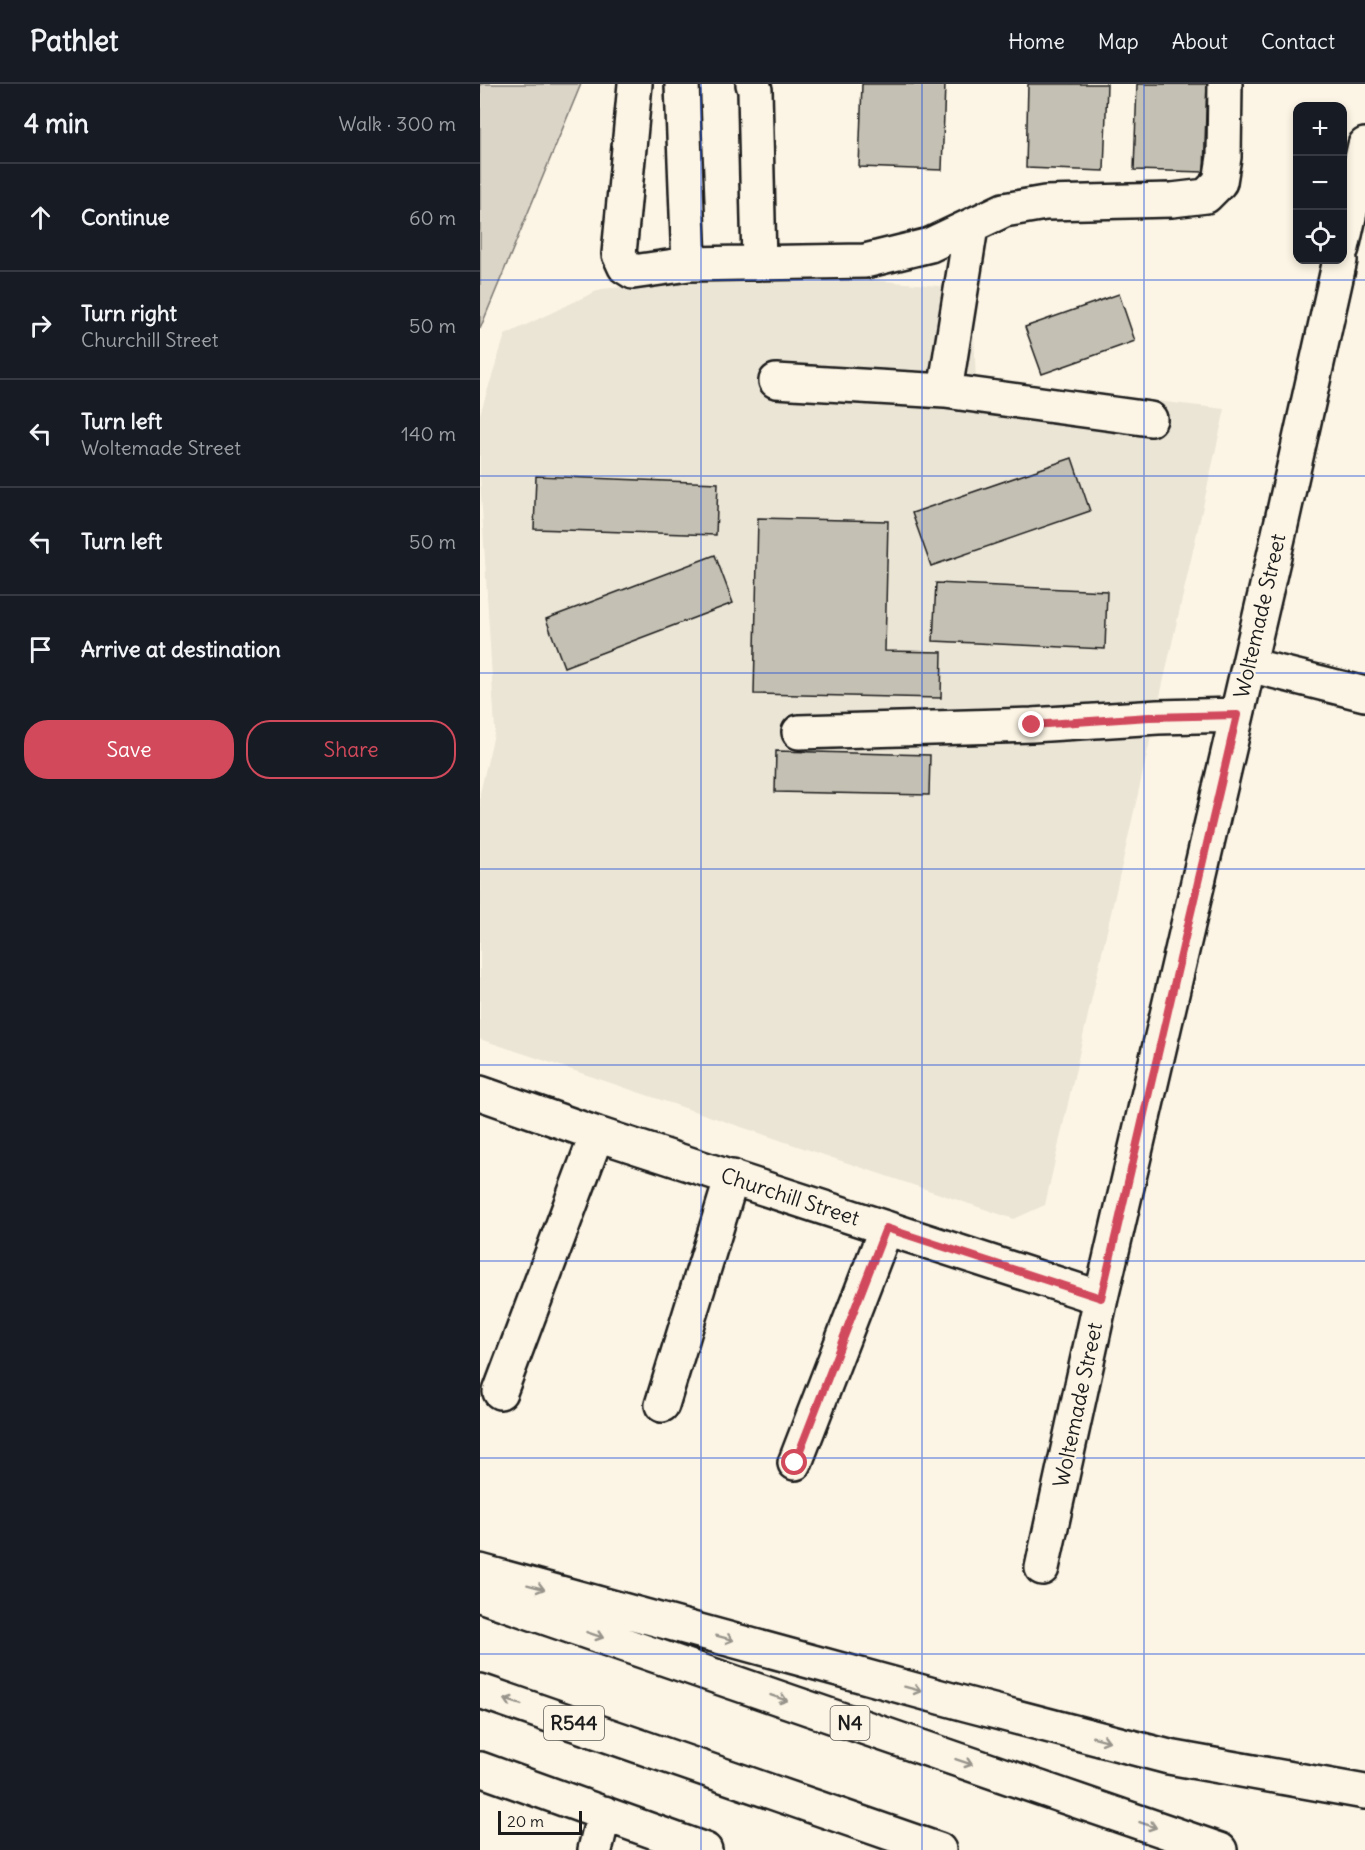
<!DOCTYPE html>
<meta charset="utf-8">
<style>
body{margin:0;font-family:Delius,sans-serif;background:#20242c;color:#f1f3f6}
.controls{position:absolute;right:18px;top:18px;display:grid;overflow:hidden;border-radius:12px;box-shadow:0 3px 9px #0003}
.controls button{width:54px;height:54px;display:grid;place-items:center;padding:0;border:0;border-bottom:2px solid #363941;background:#171b24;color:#f1f3f6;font:30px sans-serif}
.scale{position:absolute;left:18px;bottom:15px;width:84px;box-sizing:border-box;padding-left:6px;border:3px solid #1c1c1c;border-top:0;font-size:16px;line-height:21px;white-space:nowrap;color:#1c1c1c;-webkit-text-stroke:4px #fcf5e5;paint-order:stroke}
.stop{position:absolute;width:18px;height:18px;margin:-14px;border:4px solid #d1495b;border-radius:50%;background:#fff}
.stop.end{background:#d1495b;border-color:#fff;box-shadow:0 2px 6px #0008}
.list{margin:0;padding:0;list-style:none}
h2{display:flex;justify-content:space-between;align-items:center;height:78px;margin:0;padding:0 24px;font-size:26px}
h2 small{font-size:20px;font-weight:400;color:#9ea1a6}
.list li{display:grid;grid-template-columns:39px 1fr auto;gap:18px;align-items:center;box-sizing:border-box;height:108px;padding:0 24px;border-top:2px solid #363941}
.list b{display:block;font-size:22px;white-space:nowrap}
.list p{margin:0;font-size:20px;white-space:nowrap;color:#9ea1a6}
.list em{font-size:20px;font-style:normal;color:#9ea1a6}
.actions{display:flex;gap:12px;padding:18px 24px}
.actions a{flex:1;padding:14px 0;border:2px solid #d1495b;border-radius:24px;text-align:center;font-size:21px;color:#d1495b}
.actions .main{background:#d1495b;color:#fff}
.icon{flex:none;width:33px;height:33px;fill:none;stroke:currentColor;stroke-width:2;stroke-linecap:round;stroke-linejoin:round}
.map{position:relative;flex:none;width:885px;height:1766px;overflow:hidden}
header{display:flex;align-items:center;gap:36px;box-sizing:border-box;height:84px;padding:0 30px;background:#171b24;border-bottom:2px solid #363941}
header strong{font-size:28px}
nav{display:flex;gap:33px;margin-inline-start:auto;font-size:21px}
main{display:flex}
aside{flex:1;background:#171b24}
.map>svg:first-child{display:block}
.built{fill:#ebe5d6}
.green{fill:#dbd5c8;stroke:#7c7872;stroke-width:1.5}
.building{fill:#c4c0b3;stroke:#1c1c1c;stroke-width:1.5}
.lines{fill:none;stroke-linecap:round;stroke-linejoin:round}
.minor-casing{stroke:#1c1c1c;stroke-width:38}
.highway-casing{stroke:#1c1c1c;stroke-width:38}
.minor{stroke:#fcf5e5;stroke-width:33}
.highway{stroke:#fcf5e5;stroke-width:33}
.oneway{stroke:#97938b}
.route{stroke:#d1495b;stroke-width:8}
.grid{fill:none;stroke:#1d4ed8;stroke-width:1.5;stroke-opacity:0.55}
.labels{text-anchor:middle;stroke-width:4.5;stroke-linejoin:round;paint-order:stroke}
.shield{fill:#fcf5e5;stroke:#5f5d58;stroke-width:1.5}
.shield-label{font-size:20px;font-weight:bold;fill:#1c1c1c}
.street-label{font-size:21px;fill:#1c1c1c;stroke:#fcf5e5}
</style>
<header>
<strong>Pathlet</strong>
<nav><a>Home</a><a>Map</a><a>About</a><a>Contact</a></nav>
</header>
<main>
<aside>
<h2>4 min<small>Walk · 300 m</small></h2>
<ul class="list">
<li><svg class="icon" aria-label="ahead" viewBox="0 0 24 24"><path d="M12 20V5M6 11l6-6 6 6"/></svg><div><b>Continue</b></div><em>60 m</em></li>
<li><svg class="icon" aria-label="right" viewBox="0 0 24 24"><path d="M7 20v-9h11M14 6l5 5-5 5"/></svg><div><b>Turn right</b><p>Churchill Street</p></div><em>50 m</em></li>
<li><svg class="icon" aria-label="left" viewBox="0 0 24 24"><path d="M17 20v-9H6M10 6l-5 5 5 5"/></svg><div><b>Turn left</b><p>Woltemade Street</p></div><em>140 m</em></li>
<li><svg class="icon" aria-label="left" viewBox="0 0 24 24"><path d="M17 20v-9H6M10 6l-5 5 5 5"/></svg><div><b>Turn left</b></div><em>50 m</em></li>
<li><svg class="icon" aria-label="arrive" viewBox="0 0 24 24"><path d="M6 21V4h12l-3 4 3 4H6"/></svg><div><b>Arrive at destination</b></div></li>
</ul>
<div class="actions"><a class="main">Save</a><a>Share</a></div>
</aside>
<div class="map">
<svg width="885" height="1766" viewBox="0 0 885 1766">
<rect width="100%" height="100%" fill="#fcf5e5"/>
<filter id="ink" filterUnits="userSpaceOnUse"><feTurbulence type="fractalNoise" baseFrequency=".0167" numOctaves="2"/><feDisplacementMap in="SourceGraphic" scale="12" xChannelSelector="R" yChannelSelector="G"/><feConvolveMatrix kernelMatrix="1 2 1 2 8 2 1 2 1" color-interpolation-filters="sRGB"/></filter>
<g filter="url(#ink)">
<path class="built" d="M304 188 492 205 496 296 745 325 565 1121 534 1135 0 955V709L15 646 0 392V330L25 251 121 205Z"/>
<path class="green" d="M0 0H101L0 245Z"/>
<path class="building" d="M382 0H465L462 86 379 83Z
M548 0H627L624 87 546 84Z
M657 0H727L724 88 654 86Z
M639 210 655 257 562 290 545 243Z
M592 374 610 427 451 482 432 429Z
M56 392 238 399 236 451 54 445Z
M278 434 408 437 405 567 462 568 461 614 274 610Z
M235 471 253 519 84 583 66 535Z
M456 499 627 507 625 565 453 557Z
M296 667 450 671 449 711 295 708Z"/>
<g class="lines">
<defs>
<path id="minor" d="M155 0 139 170 145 183 153 188 209 180 385 177 450 161 524 126 565 119 692 116 726 112 740 98 744 73 745 0
M202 0 209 180
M273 0 275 6 279 179
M862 164 885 61
M296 297 465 307 491 143
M465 307 670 335
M769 581 885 610
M319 648 552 641 678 633 757 631
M0 1009 117 1050 621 1214
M20 1308 117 1050
M182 1321 252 1093
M315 1379 406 1144
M562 1484 621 1214 794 472 860 176
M0 1685 225 1766
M115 1766 124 1729"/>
<path id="highway" d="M0 1487 486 1620 689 1673 885 1708
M0 1511 740 1766
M0 1607 459 1766"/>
</defs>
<use href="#minor" class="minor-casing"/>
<use href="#highway" class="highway-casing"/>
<use href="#minor" class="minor"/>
<use href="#highway" class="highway"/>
</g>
<defs><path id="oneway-shaft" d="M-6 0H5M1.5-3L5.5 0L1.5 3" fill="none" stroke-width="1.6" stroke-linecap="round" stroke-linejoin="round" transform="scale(1.5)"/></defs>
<g class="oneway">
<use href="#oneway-shaft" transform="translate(56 1503) rotate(15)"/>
<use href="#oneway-shaft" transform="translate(115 1551) rotate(19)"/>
<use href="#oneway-shaft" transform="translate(245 1554) rotate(15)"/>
<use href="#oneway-shaft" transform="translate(433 1605) rotate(15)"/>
<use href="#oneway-shaft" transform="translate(299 1614) rotate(19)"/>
<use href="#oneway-shaft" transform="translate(33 1618) rotate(-161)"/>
<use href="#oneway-shaft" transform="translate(621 1655) rotate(15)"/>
<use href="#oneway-shaft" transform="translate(484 1678) rotate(19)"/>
<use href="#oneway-shaft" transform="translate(668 1741) rotate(19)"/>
</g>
</g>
<g class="lines" filter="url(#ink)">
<path class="route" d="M315 1379 406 1144 621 1214 757 631 669 633 552 641"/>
</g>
<path class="grid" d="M221 0V1766M442 0V1766M664 0V1766M0 196H885M0 392H885M0 589H885M0 785H885M0 981H885M0 1177H885M0 1374H885M0 1570H885"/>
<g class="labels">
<g class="shield">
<rect x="64" y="1622" width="60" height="34" rx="4.5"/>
<rect x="350.5" y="1622" width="39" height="34" rx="4.5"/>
</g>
<g class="shield-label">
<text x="94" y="1646">R544</text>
<text x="370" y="1646">N4</text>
</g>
<g class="street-label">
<text transform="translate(780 532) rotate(-77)" y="7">Woltemade Street</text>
<text transform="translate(310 1113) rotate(18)" y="7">Churchill Street</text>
<text transform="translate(598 1321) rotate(-78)" y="7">Woltemade Street</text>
</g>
</g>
</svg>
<div class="controls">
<button>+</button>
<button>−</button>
<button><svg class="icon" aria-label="locate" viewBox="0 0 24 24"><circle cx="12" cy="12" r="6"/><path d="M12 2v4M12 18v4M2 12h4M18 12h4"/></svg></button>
</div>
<div class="scale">20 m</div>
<div class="stop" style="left:315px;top:1379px"></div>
<div class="stop end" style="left:552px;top:641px"></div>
</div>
</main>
